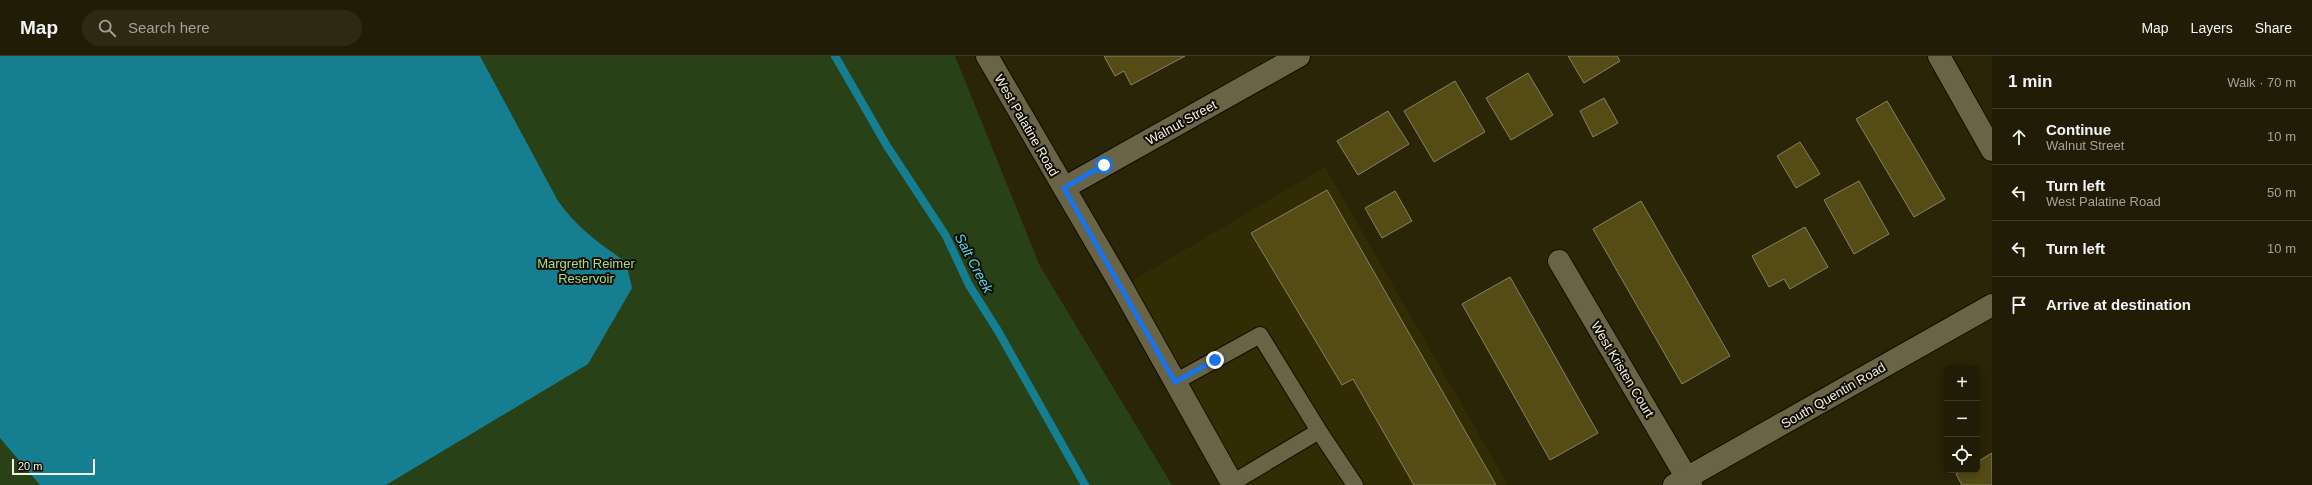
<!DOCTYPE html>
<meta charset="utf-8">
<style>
body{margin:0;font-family:Helvetica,sans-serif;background:#2d2913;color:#f1f3f6}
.controls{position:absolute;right:12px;bottom:12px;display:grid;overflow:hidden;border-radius:6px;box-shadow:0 2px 10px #0003}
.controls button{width:36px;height:36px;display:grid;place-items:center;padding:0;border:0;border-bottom:1px solid #3d3a27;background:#201c05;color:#f1f3f6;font:20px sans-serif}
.scale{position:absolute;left:12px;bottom:10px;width:83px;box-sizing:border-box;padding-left:4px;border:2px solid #f4f1e0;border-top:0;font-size:11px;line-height:14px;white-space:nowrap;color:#f4f1e0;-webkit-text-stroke:3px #100e04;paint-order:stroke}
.stop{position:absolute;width:12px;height:12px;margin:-9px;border:3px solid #1a73e8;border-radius:50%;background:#fff}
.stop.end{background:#1a73e8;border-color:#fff;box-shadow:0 1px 4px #0008}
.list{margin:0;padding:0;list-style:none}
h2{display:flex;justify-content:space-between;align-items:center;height:52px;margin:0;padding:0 16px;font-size:17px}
h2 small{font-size:13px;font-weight:400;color:#a2a19a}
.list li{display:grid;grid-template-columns:26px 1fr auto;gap:12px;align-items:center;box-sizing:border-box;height:56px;padding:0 16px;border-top:1px solid #3d3a27}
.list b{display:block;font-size:15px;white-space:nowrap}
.list p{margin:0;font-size:13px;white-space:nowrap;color:#a2a19a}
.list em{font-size:13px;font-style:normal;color:#a2a19a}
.icon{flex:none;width:22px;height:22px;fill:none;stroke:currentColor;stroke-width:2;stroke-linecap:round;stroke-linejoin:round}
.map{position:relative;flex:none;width:1992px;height:429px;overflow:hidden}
header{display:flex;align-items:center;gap:24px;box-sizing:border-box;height:56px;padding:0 20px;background:#201c05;border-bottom:1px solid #3d3a27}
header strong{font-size:19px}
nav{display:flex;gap:22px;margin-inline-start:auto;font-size:14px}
.search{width:280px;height:36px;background:#2d2913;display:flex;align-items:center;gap:10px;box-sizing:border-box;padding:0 14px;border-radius:22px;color:#a2a19a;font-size:15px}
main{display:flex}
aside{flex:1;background:#201c05}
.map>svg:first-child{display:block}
.built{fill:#322c05}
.green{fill:#284116}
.water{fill:#157e90}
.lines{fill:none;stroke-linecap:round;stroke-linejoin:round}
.stream{stroke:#157e90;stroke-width:8}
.building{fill:#544b15;stroke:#878263}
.lane-casing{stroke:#120d00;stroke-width:18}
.street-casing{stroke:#120d00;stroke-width:24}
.secondary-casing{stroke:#120d00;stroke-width:24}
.lane{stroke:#696446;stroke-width:16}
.street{stroke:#696446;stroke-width:22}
.secondary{stroke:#696446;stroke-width:22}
.route{stroke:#1a73e8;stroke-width:5}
.labels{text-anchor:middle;stroke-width:4;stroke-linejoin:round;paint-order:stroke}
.street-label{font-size:13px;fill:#f4f1e0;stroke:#100e04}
.park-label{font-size:13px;fill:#a9db89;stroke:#100e04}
.water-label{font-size:14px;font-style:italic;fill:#4fd7f2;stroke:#100e04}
</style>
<header>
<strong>Map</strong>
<div class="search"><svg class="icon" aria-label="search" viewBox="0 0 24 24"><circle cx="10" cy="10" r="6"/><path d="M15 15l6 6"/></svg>Search here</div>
<nav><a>Map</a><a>Layers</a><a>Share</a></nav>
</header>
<main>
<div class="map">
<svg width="1992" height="429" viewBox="0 0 1992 429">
<rect width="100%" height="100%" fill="#2a2507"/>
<path class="built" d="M1325 111 1508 429H1233L1122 231Z"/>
<path class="green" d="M0 0H955L1040 210 1172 429H0Z"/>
<path class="water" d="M0 0H480L558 145C577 172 600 188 626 206L632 232 588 308 386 429H40L0 382Z"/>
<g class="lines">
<path class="stream" d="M835 0 887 90 946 180 969 229 998 275 1085 429"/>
</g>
<path class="building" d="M1104 0H1185L1131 29 1124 15 1115 20Z
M1568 0H1617L1620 5 1584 27Z
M1528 17 1553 59 1511 84 1486 42Z
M1455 25 1485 76 1434 106 1404 55Z
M1604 42 1618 67 1593 81 1580 55Z
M1887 45 1945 143 1914 161 1856 63Z
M1388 55 1409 88 1358 119 1337 85Z
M1800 86 1820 118 1796 132 1777 100Z
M1859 125 1889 178 1854 198 1824 144Z
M1327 134 1496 429H1414L1353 323 1342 329 1251 177Z
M1395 135 1412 165 1382 182 1365 152Z
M1641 145 1730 300 1682 328 1593 173Z
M1805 171 1828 211 1790 233 1784 223 1769 231 1752 200Z
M1510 221 1598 377 1550 404 1462 248Z
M1992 397V429H1962L1956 418 1963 414H1977V406Z"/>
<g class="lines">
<defs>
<path id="lane" d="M1175 326 1260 279 1319 375
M1232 427 1319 375 1355 429"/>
<path id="street" d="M1939 0 1992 94
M1064 132 1299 0
M1559 205 1691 429"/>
<path id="secondary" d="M987 0 1122 231 1233 429
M1674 429 1992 249"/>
</defs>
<use href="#lane" class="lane-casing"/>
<use href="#street" class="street-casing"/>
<use href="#secondary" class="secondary-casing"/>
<use href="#lane" class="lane"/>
<use href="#street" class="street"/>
<use href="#secondary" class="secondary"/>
</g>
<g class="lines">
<path class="route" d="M1104 109 1064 132 1175 326 1215 304"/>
</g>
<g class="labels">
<g class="street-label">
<text transform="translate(1181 66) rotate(-29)" y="5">Walnut Street</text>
<text transform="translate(1027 69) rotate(60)" y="5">West Palatine Road</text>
<text transform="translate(1623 313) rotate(59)" y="5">West Kristen Court</text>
<text transform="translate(1833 339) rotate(-30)" y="5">South Quentin Road</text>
</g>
<g class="park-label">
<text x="586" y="212">Margreth Reimer<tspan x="586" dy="15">Reservoir</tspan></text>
</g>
<g class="water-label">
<text transform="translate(974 207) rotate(62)" y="5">Salt Creek</text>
</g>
</g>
</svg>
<div class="controls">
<button>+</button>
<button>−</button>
<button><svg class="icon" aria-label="locate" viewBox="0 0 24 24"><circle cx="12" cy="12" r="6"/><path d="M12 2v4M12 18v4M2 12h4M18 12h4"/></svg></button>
</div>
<div class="scale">20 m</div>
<div class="stop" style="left:1104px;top:109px"></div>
<div class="stop end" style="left:1215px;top:304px"></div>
</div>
<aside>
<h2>1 min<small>Walk · 70 m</small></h2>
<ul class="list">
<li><svg class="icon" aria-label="ahead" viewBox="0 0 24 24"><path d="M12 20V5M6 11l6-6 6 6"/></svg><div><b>Continue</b><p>Walnut Street</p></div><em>10 m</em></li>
<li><svg class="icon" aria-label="left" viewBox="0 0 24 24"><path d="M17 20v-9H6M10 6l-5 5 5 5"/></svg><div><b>Turn left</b><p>West Palatine Road</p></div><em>50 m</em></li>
<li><svg class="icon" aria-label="left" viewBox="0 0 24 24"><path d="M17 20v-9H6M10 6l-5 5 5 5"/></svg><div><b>Turn left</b></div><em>10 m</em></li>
<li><svg class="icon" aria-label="arrive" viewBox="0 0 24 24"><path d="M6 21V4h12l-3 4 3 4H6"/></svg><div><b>Arrive at destination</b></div></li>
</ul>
</aside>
</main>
